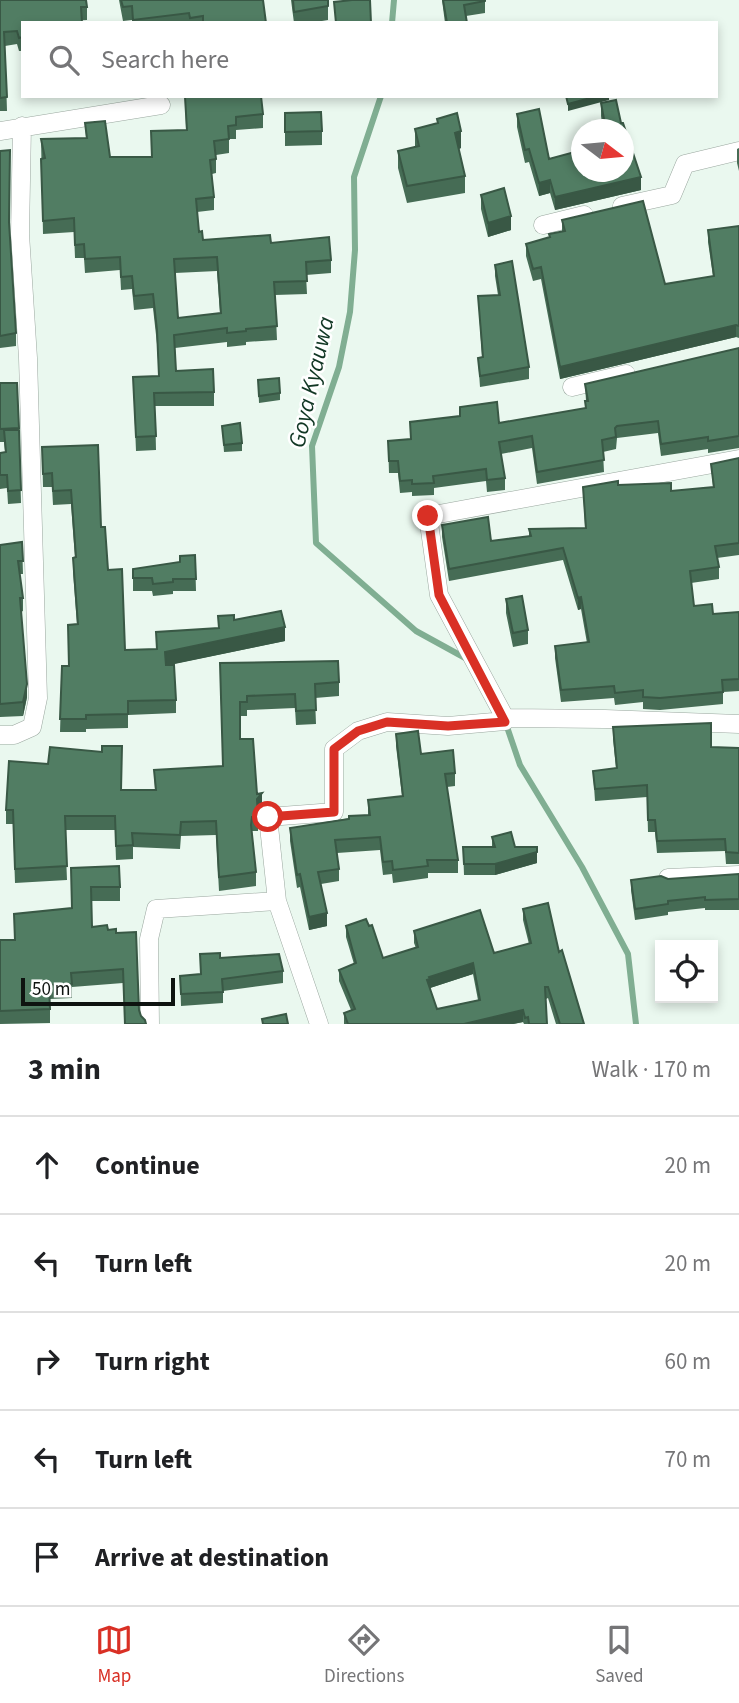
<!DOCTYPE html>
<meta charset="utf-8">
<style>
body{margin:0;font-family:"Source Sans 3",sans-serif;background:#f2f2f2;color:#202124}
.controls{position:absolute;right:21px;bottom:21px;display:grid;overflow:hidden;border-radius:0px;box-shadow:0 4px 10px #0003}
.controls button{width:63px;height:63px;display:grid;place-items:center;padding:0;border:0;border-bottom:2px solid #e0e0e0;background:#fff;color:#202124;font:35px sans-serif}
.compass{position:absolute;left:571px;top:119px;width:63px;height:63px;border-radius:50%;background:#fff;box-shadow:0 4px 10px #0003;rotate:106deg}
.scale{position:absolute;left:21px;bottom:18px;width:154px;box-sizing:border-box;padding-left:7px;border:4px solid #0e1310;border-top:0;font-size:19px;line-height:24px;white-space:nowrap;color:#0e1310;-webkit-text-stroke:5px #fff;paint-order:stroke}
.stop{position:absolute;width:21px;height:21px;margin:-16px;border:5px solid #d93025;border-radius:50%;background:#fff}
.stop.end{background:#d93025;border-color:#fff;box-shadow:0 2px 7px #0008}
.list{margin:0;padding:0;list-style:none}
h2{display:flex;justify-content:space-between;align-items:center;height:91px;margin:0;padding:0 28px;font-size:30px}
h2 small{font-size:23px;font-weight:400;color:#757577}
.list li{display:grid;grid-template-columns:46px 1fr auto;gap:21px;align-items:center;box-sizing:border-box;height:98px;padding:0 28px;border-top:2px solid #e0e0e0}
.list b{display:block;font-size:26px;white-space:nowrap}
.list em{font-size:23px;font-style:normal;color:#757577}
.icon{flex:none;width:38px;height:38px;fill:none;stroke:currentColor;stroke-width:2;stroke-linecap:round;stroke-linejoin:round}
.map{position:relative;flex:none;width:739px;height:1024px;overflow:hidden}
.search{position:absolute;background:#fff;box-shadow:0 4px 10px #0003;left:21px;right:21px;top:21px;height:77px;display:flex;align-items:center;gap:18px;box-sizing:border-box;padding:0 24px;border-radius:0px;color:#757577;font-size:26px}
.sheet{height:581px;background:#fff}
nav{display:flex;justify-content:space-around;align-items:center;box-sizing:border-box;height:98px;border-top:2px solid #e0e0e0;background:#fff;font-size:19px;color:#757577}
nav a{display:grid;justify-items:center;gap:4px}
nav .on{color:#d93025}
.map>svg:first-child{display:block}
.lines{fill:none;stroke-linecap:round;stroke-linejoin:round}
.stream{stroke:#80ae92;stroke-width:6}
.minor-casing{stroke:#9aa79f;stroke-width:19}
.minor{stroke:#fff;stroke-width:18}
.wall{fill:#466c55;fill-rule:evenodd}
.shaded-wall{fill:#395845}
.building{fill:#517d63;stroke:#395845;stroke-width:2;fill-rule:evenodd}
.route{stroke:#d93025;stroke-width:9}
.labels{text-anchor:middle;stroke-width:5;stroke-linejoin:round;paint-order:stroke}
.water-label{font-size:24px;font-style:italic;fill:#113724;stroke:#fff}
</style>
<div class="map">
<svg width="739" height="1024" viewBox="0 0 739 1024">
<rect width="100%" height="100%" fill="#eaf8ef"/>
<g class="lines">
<path class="stream" d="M392 23 394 0
M381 96 354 177 355 250 350 312 339 367 312 446 316 543 416 631 467 659
M505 721 520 765 582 867 628 954 636 1024"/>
<defs>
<path id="minor" d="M0 131 161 105
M622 206 672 195 685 164 739 151
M543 225 584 215
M572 387 626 374
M505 718 439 595 428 516 739 459
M0 735H14L32 727 38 698 28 358 20 234 22 126
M668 878 739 875
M277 901 319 1024
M150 1024 149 939 156 909 277 901 268 817 334 812V749L358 731 387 722 448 726 505 721V718L605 719 739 724"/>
</defs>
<use href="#minor" class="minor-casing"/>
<use href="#minor" class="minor"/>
</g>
<path class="wall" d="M0 0 87 7V20L23 23V51H19L17 44 5 46 7 111H0Z
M119 0H263L266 23H132V20L123 21Z
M291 0H328V20L310 23H294Z
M442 0H485V13L466 16 467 23H445Z
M185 97 263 114V128L236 130V139H229V153L216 155V173L212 174 214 197V210L197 212 199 232 203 240 271 243 331 260V273L306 275 307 294 275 295 277 340 246 342V345L227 347V342L175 348 176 371 214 392V406H155L156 450 136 451 133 377 159 376 157 344 153 308 134 310 132 289 121 290 120 270 85 273 84 258H75L74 232 43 234 41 139 86 138 85 123 110 157H151V131L186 130ZM217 271 220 313 178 318 175 273Z
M616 100 621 123H623L641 177V190L555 210 550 193 539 196 529 162 525 163 517 127V114L539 109 549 159 582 150V172H624V130H603L601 116V103Z
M285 113 322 131V145L285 146Z
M437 119 461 148 459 149 465 176V193L407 203 398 168V151L415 147V129L437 123Z
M739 148V171L737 163V149Z
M0 151 9 224 16 333V346L0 348Z
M481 195 511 230 488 237 481 209Z
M562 220 665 284 713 276 708 242V230L739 226V338L736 337 560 379 541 279 533 281 526 256V244L549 237 562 232Z
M495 265 529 367V379L480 387 478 358 482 357 478 296 498 295 495 276Z
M739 348V448L708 453V449L661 456 658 433 617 438 616 449 603 452 604 472 537 484 532 448 501 454 505 478V490L487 492 486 481 434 488V495L412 496V492L400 493 398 473H389L388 441 410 440V422L460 416V407L499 423 585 408 586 401 585 384Z
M258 380 280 393V400L259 403Z
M0 383 19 428 21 503 8 504 7 488 0 489V453L5 452 4 442H0Z
M222 426 242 443V451L224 452Z
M42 447 101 527 108 570 125 650 156 649V632L218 628V616L234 620 285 641 168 665 176 700V713L128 715V728L86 729V732H60L62 666H69L68 625H77L73 572V558H75L71 504 53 505 52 487H43Z
M739 458V555L717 558 719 567V579L691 583 694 606 713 614 739 612V691L723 692V704L660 710 643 709V702L615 705 614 698 561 702 555 658V646L587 643 581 609 578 610 563 560 449 581 442 537V525L491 541 529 536V529L585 528 583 487 618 485 671 491 713 487 711 464Z
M22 542 23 574H19L23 598V611L21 612 27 697 23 716 0 717V545Z
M195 555 196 591H173V594L153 596 152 591H133V569L180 562Z
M506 599 528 630V644L513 647 506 613Z
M220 677 339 682V696L315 698 316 724 296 725 295 708 247 710V716H240V739L262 807 258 812V831H252L256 872V886L219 891 216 835 181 836 180 849 133 847V859L116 860 115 830H65L67 880 15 883 13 824H6V810L48 764 102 752 121 790H155L154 770 223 766Z
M613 727 711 747 739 748V864H726L725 851 657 853 655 832H648L647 797 595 801 593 771 616 768 613 739Z
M396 734 421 754 455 773V786L447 787 458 860V873H428V878L393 883 392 874 383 875 380 850 337 853 339 869V881L321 884 327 926 309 930 300 887 297 888 290 841V828L368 815V800L402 796 396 746Z
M492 837 515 847 537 863 495 875H464L463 847H492Z
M71 868 120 887V901H91L92 927 108 930 116 933 141 1016 146 1024H125L123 983 72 987V998L50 999V1023L0 1024V940H15L14 914 71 908Z
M739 874V910H705V908L668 912V915L635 920 631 890V880L668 879Z
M523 909 559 952 584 1024H556L548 998 546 999 547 1024H524L523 1022 513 1024H344V1013L351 1010 339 981V970L354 964 346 937V926H369L383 958 416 948 414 943V931L494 953 529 944 523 920ZM473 974 478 1000 437 1009 430 988Z
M200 954 283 971V983L223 991V1003L181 1006 180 976 201 974Z"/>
<path class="shaded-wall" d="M598 96H609V100L568 111V104Z
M461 131V148L455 150V133Z
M641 177V190L555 210V197Z
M550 180V193L539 196V183Z
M511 216V230L488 237V223Z
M736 325V337L560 379V367Z
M581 597V609L578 610V598Z
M285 627V641L165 666V652Z
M27 684V697L23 716V702Z
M262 793V807L257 813V799Z
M537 852V863L495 875V864Z
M327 913V926L309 930V917Z
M473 963V974L430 988 427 980 429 977Z
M523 1010V1022L513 1024H464Z"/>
<path class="building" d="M0 0H86L87 7H81L82 23H23V37L19 38 17 31 4 32 7 97 0 98Z
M121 0H263L266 23H203V16L190 18 189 13 133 20 132 6 123 7Z
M293 0H328V6L294 12Z
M352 0H370L371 23H336L334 2Z
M443 0H485V1L464 5 467 23H447Z
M261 96 263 114 236 117V125L228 126 229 139 214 141 216 159 210 160 214 197 196 199 199 232 202 231 203 240 270 235 271 243 329 237 331 260 306 262 307 281 274 282 277 326 246 329V331L227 333V328L174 335 176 371 213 369 214 392 154 393 156 436 136 437 133 377 159 376 157 330 153 294 134 296 132 276 121 277 120 257 85 259 84 244 75 245 74 218 43 221 41 159 45 158 41 139 87 138 85 123 105 121 110 157H152L151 131 187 130 185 97ZM217 257 221 313 178 318 174 259Z
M566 96H598L568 104Z
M616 100 621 123H623L641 177 555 197 550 180 539 183 529 149 525 150 517 114 539 109 549 159 582 150V172H624V130H606L601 103Z
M321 112 322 131 285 132V113Z
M457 113 461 131 455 133 465 176 407 186 398 151 419 146 415 129 438 123 437 119Z
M10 150 9 222 16 333 0 336V151Z
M504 188 511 216 488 223 481 195Z
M643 201 665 284 714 276 708 230 739 226V326L736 325 560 367 541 267 533 269 526 244 550 237 549 234 565 231 562 220Z
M512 261 529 367 480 376 478 358 483 357 478 296 500 295 495 265Z
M739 348V436L708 441V437L661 444 658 421 617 426 615 428 616 437 602 440 604 460 537 472 532 436 499 442 505 478 487 480 486 469 433 476 434 483 412 484V480L400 481 398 461H389L388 441 411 439 410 422 460 416V407L497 402 499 423 586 408 585 401H588L585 384Z
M279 378 280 393 259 396 258 380Z
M0 383H17L19 428 0 429Z
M240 423 242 443 224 445 222 426Z
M4 430H19L21 490 8 491 7 475H0V453L6 452Z
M98 445 101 527H105L108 570 122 569 125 650 157 649 156 632 219 628 218 616 234 615V620L281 611 285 627 165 652 166 665H174L176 700 128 701V714L86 715V719H60L62 666H69L68 625 78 624 73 558 76 557 71 490 53 491 52 473 43 474 42 447Z
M739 458V543L715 546 719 567 690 571 694 606 712 604 713 614 739 612V679L722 680 723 692 660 698 643 697V690L615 693 614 686 561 690 555 646 589 642 581 597 578 598 563 548 449 569 442 525 488 517 491 541 531 536 529 529 586 528 583 487 618 481V485L671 483V491L714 487 711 464Z
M22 542 23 561H18L23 598H20L27 684 23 702 0 704V545Z
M195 555 196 579H173V582L153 584 152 578H133V569L180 562V556Z
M522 596 528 630 513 633 506 599Z
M338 661 339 682 315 684 316 710 296 711 295 694 247 696V702H240V739H253L257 794 262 793 257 799 258 817H252L251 825 256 872 219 877 216 821 181 822 180 835 132 833 133 845 116 846 115 816H65L67 866 15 869 13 810H6L9 761 48 764 50 747 102 752V746H122L121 790H156L154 770 223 766 220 663Z
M711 723V747L739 748V853L726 852 725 839 657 841 655 820H648L647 785 595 789 593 771 617 768 613 727Z
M418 731 421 754 453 750 455 773 445 774 458 860H427L428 866 393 870 392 861 383 862 380 837 335 840 339 869 318 872 327 913 309 917 300 874 297 875 290 828 349 819V816L370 815 368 800 403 796 396 734Z
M511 832 515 847H537V852L495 864H464L463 847H495L492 837Z
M119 866 120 887H91L92 927 107 925 108 930 116 929V933L136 932 139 1010 141 1016 145 1020 146 1024H125L123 969 71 973 72 984 49 985 50 1009 0 1011V940H15L14 914 72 908 71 868Z
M739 874V899L705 900V897L668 901V904L635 909 631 880 661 876 668 879Z
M548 903 559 952 562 950 584 1024H560L548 987H545L547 1024H529L528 1017 525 1018 523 1010 464 1024H348L344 1013 355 1009 339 970 356 963 346 926 366 919 369 926 372 925 383 958 418 947 414 931 480 910 494 953 531 943 523 909ZM473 963 480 1000 437 1009 427 980 430 979 429 977Z
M220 953V958L279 954 283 971 222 979 223 992 181 994 180 976 201 974 200 954Z
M286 1014 288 1024H263L262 1019Z"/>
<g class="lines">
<path class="route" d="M268 817 334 812V749L358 731 387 722 448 726 505 722 439 595 428 516"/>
</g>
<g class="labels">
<g class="water-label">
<text transform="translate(311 382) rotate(-77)" y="8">Goya Kyauwa</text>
</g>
</g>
</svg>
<div class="controls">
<button><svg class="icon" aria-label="locate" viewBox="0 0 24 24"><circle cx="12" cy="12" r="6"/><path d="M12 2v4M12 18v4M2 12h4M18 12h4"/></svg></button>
</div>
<svg class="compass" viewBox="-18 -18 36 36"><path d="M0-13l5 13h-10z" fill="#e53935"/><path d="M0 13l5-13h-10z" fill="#757577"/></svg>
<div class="scale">50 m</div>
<div class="stop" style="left:268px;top:817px"></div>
<div class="stop end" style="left:428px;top:516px"></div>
<div class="search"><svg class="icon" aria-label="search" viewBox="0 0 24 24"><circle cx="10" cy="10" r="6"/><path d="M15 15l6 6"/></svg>Search here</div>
</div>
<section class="sheet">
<h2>3 min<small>Walk · 170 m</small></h2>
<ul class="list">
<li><svg class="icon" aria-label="ahead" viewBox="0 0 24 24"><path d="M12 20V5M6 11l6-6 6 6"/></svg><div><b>Continue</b></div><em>20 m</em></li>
<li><svg class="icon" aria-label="left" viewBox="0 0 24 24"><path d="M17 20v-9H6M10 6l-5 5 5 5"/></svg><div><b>Turn left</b></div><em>20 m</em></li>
<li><svg class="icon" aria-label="right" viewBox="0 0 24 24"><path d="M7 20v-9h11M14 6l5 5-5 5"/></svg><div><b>Turn right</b></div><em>60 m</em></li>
<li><svg class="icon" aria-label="left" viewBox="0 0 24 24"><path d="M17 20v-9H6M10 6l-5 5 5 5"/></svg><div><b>Turn left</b></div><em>70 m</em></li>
<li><svg class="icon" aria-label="arrive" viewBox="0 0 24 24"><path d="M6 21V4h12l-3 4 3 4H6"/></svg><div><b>Arrive at destination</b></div></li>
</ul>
</section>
<nav>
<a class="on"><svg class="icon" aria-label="map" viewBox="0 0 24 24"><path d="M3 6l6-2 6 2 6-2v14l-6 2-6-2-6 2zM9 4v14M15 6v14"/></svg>Map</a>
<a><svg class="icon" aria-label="directions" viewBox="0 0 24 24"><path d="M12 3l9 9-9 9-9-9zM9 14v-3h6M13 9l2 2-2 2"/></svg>Directions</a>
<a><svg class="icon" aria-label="saved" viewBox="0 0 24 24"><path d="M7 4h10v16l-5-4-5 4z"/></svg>Saved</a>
</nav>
